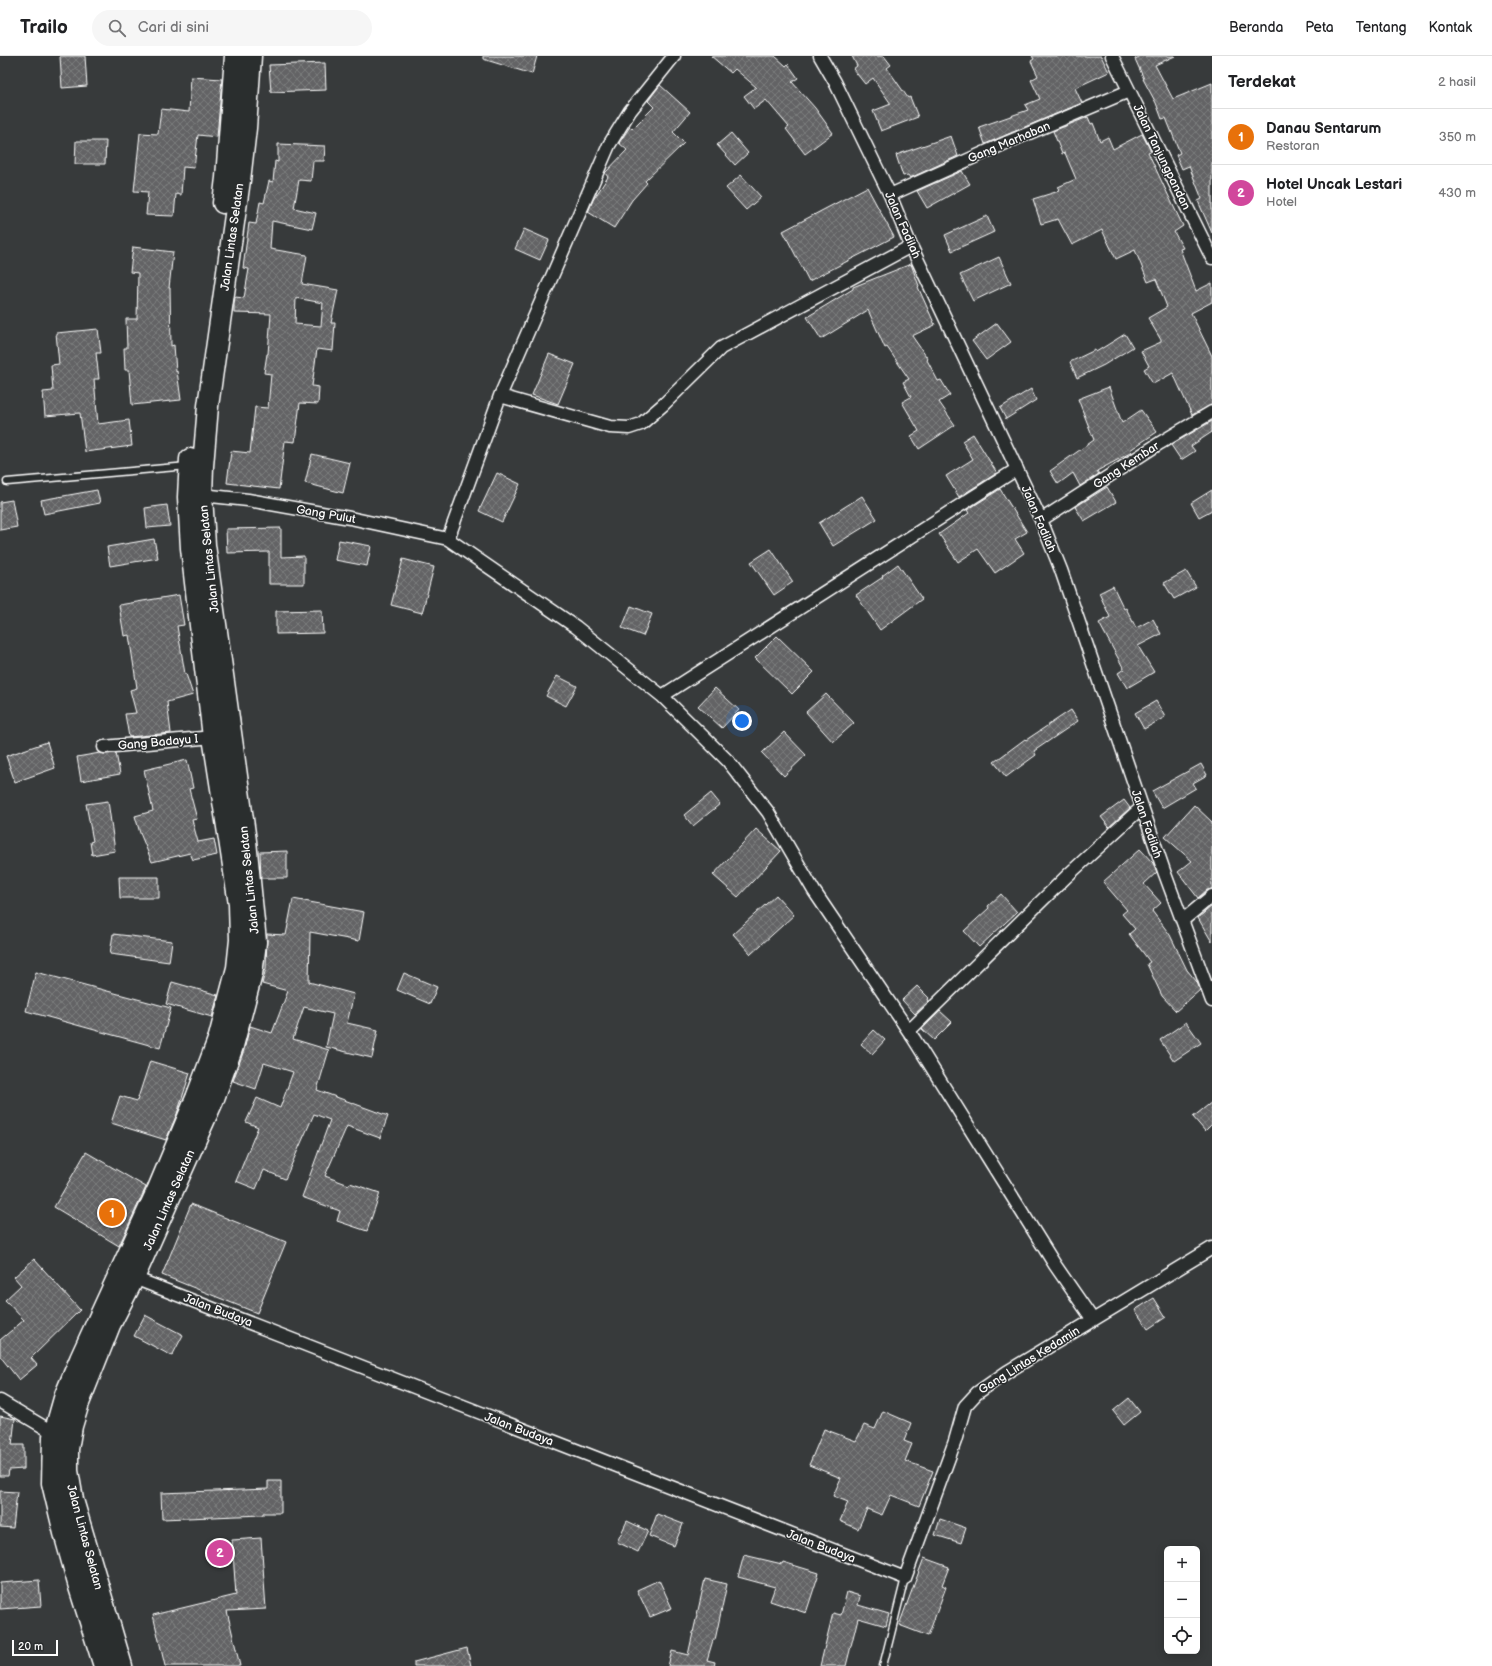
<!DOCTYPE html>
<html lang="id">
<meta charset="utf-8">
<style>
body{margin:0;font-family:"Balsamiq Sans",sans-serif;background:#f6f6f6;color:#202124}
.controls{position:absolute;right:12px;bottom:12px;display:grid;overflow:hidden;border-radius:6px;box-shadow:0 2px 10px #0003}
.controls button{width:36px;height:36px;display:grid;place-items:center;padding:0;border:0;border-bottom:1px solid #e0e0e0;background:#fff;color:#202124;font:20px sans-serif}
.scale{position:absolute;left:12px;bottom:10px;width:46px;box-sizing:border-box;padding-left:4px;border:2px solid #fff;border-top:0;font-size:11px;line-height:14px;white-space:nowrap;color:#fff;-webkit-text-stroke:3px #2a2d2e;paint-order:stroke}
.you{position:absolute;left:742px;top:665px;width:14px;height:14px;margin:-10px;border:3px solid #fff;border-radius:50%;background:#1a73e8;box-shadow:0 0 0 6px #1a73e833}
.badge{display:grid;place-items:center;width:26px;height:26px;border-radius:50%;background:#84575d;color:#fff;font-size:13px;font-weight:700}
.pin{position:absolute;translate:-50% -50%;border:2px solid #fff;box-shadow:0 1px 4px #0006}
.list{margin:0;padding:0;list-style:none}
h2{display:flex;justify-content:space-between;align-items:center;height:52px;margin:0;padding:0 16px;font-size:17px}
h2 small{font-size:13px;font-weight:400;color:#757577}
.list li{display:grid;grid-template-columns:26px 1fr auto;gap:12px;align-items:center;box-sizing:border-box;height:56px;padding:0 16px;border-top:1px solid #e0e0e0}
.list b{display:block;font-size:15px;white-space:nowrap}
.list p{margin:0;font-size:13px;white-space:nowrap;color:#757577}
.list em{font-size:13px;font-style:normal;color:#757577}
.icon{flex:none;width:22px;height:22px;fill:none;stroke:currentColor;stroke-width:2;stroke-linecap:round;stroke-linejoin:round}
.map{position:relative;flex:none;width:1212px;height:1610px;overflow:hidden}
header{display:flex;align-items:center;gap:24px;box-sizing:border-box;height:56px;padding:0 20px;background:#fff;border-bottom:1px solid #e0e0e0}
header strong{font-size:19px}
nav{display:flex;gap:22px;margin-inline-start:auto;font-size:14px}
.search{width:280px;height:36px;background:#f6f6f6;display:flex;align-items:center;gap:10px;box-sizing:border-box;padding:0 14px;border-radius:22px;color:#757577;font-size:15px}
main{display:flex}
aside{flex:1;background:#fff}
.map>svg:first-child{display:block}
.building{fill:url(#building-cross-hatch);stroke:#fff;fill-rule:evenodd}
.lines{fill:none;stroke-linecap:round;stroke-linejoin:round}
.service-casing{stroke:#fff;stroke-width:9}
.minor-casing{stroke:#fff;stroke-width:15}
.trunk-casing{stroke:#fff;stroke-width:23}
.service{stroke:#2a2d2e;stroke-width:6}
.minor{stroke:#2a2d2e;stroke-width:12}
.trunk{stroke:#2a2d2e;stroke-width:20}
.labels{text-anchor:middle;stroke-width:3;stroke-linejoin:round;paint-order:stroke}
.street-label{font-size:12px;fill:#fff;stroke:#2a2d2e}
</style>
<header>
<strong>Trailo</strong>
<div class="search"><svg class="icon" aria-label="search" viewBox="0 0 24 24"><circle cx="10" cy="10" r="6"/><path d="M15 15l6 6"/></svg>Cari di sini</div>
<nav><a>Beranda</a><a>Peta</a><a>Tentang</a><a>Kontak</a></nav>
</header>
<main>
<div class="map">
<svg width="1212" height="1610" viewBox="0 0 1212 1610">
<defs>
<pattern id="building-cross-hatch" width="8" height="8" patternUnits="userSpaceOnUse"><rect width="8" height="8" fill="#636465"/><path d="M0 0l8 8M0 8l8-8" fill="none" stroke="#7a7b7c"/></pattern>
</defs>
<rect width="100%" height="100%" fill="#373a3b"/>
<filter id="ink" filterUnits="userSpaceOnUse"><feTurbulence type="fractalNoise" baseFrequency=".025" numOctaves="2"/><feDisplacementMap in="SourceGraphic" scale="8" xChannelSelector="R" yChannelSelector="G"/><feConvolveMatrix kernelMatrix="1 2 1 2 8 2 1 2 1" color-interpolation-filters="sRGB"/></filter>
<g filter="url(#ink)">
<path class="building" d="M60 0H85L87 30 62 32Z
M483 0H537L532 18 483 3Z
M711 0H775L786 10 788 8 798 22 792 26 815 52 833 77 805 98 786 73 789 71 766 44 754 53 744 40 756 31 735 13 731 17Z
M852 0H884L891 9 887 12 908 42 910 41 918 61 881 75 873 55 891 48 873 22 865 28 853 13 857 10Z
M1032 0H1101L1109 16 1075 32 1082 47 985 88 979 71 1028 54 1025 49 1040 43 1031 24 1038 20 1031 5 1034 3Z
M1141 0H1175L1155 9 1173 43 1212 27V177L1198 145 1202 143 1189 110 1182 113 1176 99 1180 97 1166 62 1162 63 1156 47 1143 23H1144L1135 3Z
M325 7 326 34 271 36 269 9Z
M191 21 222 23 217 81 198 79 194 112 183 111 181 139 176 138 174 160 146 159 148 136 134 135 140 77 158 78 161 53 189 56Z
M660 29 690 56 673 76 684 87 645 125 647 127 632 144 614 172 588 156 593 144 608 121 605 117 627 94 619 87 629 72 630 71 632 73 654 51 648 45Z
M1088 61 1091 68 1093 67 1100 85 1108 81 1113 93 1142 78 1151 95 1148 96 1160 122 1183 170 1174 176 1183 192 1180 193 1196 235 1212 227V246L1191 257 1212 300V349L1192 359 1173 317 1153 328 1144 313 1149 310 1141 295 1161 286V284L1148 262 1167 251 1156 223 1148 226 1135 194 1116 203 1102 174 1072 189 1058 163 1041 168 1033 143 1059 135 1058 131 1076 123 1065 97 1062 98 1053 75Z
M731 77 748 97 735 109 717 89Z
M951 80 958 100 910 122 908 119 903 120 896 99Z
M76 85H106L105 108H75Z
M278 88 325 90 324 105H313L311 125 299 124 294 152 316 157 312 173 272 165 270 193 307 199 302 228 338 234 331 267H335L333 295 317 293 312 330 319 331 318 348 300 347 295 386 285 385 279 433 227 427 231 395 250 397 255 351 268 352 271 318 264 317 267 298H268L271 258 234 257V247L235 241 244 242 249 213 243 212 249 167 256 168 260 146 264 147 269 125 273 126 275 105 278 106ZM296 242 323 247 321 270 295 268Z
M962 115 970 128 927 152 917 135Z
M741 119 761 141 746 154 726 132Z
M867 131 894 181 809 225 783 175Z
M987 160 994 176 952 195 945 179Z
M524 173 549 184 540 204 515 193Z
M133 191 173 196 169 232H170L171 290 174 289 176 316 177 315 181 344 132 349 129 314H125L124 292H127L126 263H137L138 217 130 216Z
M999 201 1011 227 973 245 960 219Z
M911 208 919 230 918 231 935 269 912 280 928 303 927 304 938 325 941 324 950 339 939 346 955 369 919 393 911 380 919 375 902 346 911 341 903 326 909 323 887 291 885 292 868 254 821 283 807 261 853 233V231Z
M997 267 1011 286 986 304 972 285Z
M98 273 101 297H96L99 323H94L98 368 129 364 132 390 85 396 80 357 45 360 43 336 53 335 51 309 59 308 56 277Z
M1125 278 1133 291 1104 309 1077 322 1070 306 1095 294 1096 296Z
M549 298 575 308 558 348 532 339Z
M1109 331 1122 367 1141 354 1157 376 1130 394 1132 396 1097 415 1099 418 1080 430 1073 417 1058 428 1050 415 1094 384 1078 343Z
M1031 333 1036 344 1006 363 1000 352Z
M1212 365V376L1191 390 1195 395 1181 404 1171 389Z
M973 378 997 417 959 441 946 420 973 403 962 385Z
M312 398 350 407 343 437 305 427Z
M497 417 520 428 502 466 479 455Z
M1107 431 1116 446 1084 465 1075 451Z
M1000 433 1027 476 1015 483 1024 497 995 517 978 493 958 506 939 478 969 457 967 454Z
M97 434 100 447 44 458 41 444Z
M1212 434V454L1199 461 1191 447Z
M862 440 877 463 833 490 819 467Z
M12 444 17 471 0 474V446Z
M167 449 170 470 147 472 145 452Z
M281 472V501L304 500V528H269V496L227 497 226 473Z
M154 483 158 502 110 510 107 491Z
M339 484 371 490 367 510 335 504Z
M771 493 793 526 774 539 751 506Z
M403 503 434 511 422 557 391 549Z
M898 508 922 543 880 574 856 539 883 521 882 520Z
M1186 515 1196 531 1174 543 1164 527Z
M1113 530 1124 553 1126 552 1136 572 1153 563 1161 578 1138 590 1154 616 1127 632 1118 617 1124 613 1099 567 1110 561 1099 537Z
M179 539 184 569 177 570 185 618H186L193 639 167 646 171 677 129 681 125 658 136 657 130 634 137 632 129 579 124 580 119 549Z
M631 550 652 558 643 580 622 572Z
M322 554 323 577 276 578V555Z
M777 580 814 616 792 638 755 602Z
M557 620 577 630 566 650 546 640Z
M715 632 739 654 722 672 698 650Z
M826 638 854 667 833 686 806 656Z
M1156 645 1165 661 1144 673 1135 657Z
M1071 654 1078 665 1034 695 1036 699 1006 721 994 706 1025 683 1026 684Z
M784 676 806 699 784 720 762 697Z
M47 686 55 712 15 726 6 700Z
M100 697 105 698 116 697 120 718 81 725 77 701Z
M187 704 193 732 189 733 197 763 192 764 198 786 214 783 217 799 193 804 190 797 152 806 140 777 135 760 153 755 144 714Z
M1201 708 1207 719 1193 727 1196 732 1162 752 1152 735Z
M711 737 720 748 693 770 684 759Z
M1124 744 1130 752 1109 771 1101 761Z
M108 745 115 795 92 799 90 786 93 785 86 748Z
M1194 749 1212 766V833L1207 834 1198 842 1178 816 1192 805 1165 781Z
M756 773 781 795 738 841 713 819Z
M1140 793 1153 807 1157 816 1144 828 1161 847 1152 855 1170 879 1187 914 1197 926 1200 934 1176 955 1162 940 1147 908 1150 906 1129 878 1135 873 1122 858 1127 854 1103 826Z
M287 795V822H261L260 796Z
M119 821H159V842H120Z
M1001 838 1017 856 979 891 964 875 989 852 988 850Z
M776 839 794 859 751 898 733 878Z
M293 843 364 856 359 885 310 876 309 926 354 938 347 967 378 974 372 1002 326 991 333 958 304 951 293 983 329 994 317 1034 388 1060 380 1082 347 1070 325 1120 349 1129 350 1127 380 1137 367 1175 337 1165 340 1155 302 1141 330 1064 314 1058 285 1123 264 1114 256 1133 236 1125 258 1071 246 1066 257 1042 280 1052 293 1016 264 1007 256 1033 233 1025 244 994 250 970 272 977 288 935 262 928 266 912 267 878 286 879Z
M1212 850V886L1198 862Z
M113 878 172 885 169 906 110 898Z
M36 916 171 952 160 992 26 955Z
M404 917 437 931 430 948 397 934Z
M172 926 218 939 212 961 166 948Z
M917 930 929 942 928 943 929 945 915 958 902 944Z
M940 955 952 966 934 984 922 973Z
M1186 966 1201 987 1174 1005 1160 984Z
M874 974 885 984 872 998 861 988Z
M150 1005 190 1017 177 1058 166 1084 111 1067 120 1040 137 1045Z
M1212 1046V1068L1205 1075 1193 1061Z
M86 1096 146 1131 119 1190 54 1151Z
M191 1148 286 1186 257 1257 162 1219Z
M34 1203 80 1254 31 1302 37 1309 19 1324 0 1300V1284L24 1264 5 1244 21 1229 14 1221Z
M1154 1242 1166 1261 1148 1273 1135 1254Z
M145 1259 183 1279 172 1300 134 1280Z
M1129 1342 1140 1356 1124 1369 1113 1355Z
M883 1355 911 1367 904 1385 912 1388 905 1405 933 1415 919 1450 891 1439 882 1459 867 1453 858 1473 840 1465 848 1446 833 1440 841 1422 809 1409 824 1373 856 1385 864 1369 875 1373Z
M0 1360 15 1363 12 1389H24V1413L9 1414 8 1420H0Z
M268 1425H281V1457H263V1459L162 1463 161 1437 268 1433Z
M0 1435 17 1436 13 1472 0 1471Z
M657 1458 683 1468 674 1490 649 1480Z
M940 1463 966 1472 961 1487 935 1479Z
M627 1465 648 1475 638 1496 617 1486Z
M261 1482 266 1553 227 1555 240 1610H165L153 1559 236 1539 232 1484Z
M744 1499 782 1508 783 1506 819 1517 806 1557 770 1545 775 1531 738 1521Z
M924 1502 949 1511 942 1529 946 1531 928 1580 899 1569Z
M705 1523 727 1528 715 1584H713L707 1604 715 1606 714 1610H668L672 1595 688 1599Z
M39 1524 41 1550 0 1553V1527Z
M659 1524 672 1552 650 1561 637 1534Z
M847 1536 860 1540 858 1549 889 1558 886 1570 858 1562 846 1610H820L833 1557 841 1559Z
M467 1592 471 1610H414V1606Z"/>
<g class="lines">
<defs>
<path id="service" d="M7 426 188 410
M883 1610 905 1522"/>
<path id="minor" d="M820 0 835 26 890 139 911 190 1041 464 1061 514 1165 818 1212 945
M1112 0 1212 202
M890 139 1008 86 1129 35
M500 340 610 371 629 372 641 368 664 348 721 292 911 190
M202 439 248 444 350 462 448 483 576 571 662 640 728 705 768 756 814 835 914 983 1055 1209 1093 1264
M1041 464 1160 387 1212 356
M448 483 500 340 609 89 630 55 674 0
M662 640 1017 413
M104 691 213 681
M1183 864 1212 840
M909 975 1067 820 1141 752
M134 1222 905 1522 955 1385 965 1350 977 1337 1007 1316 1212 1192
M0 1345 54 1377"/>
<path id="trunk" d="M223 147 226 122 235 0
M104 1610 79 1531 64 1477 52 1427 53 1381 65 1339 80 1303 157 1135 196 1042 219 981 237 912 240 884 239 848 213 681 191 492 188 441 190 403
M122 1610 73 1444 68 1415V1393L72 1370 79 1347 110 1269 134 1222 213 1045 233 990 252 918 256 886 246 785 205 489 202 439 203 410 208 350 240 124 246 72 251 0"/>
</defs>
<use href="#service" class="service-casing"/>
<use href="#minor" class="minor-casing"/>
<use href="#trunk" class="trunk-casing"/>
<use href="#service" class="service"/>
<use href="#minor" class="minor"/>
<use href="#trunk" class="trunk"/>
</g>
</g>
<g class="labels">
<g class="street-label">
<text transform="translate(1009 86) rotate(-23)" y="4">Gang Marhaban</text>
<text transform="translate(1162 101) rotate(64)" y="4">Jalan Tanjungpandan</text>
<text transform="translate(903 169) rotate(66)" y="4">Jalan Fadilah</text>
<text transform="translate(232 181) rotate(-82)" y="4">Jalan Lintas Selatan</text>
<text transform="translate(1126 409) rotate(-33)" y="4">Gang Kembar</text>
<text transform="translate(326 458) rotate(10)" y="4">Gang Pulut</text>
<text transform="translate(1039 463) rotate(67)" y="4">Jalan Fadilah</text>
<text transform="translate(209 503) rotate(-96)" y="4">Jalan Lintas Selatan</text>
<text transform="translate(158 686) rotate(-5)" y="4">Gang Badayu I</text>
<text transform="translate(1147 768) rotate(71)" y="4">Jalan Fadilah</text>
<text transform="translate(249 824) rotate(-96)" y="4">Jalan Lintas Selatan</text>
<text transform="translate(169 1144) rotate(-66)" y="4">Jalan Lintas Selatan</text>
<text transform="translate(218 1254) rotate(21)" y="4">Jalan Budaya</text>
<text transform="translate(1029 1304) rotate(-32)" y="4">Gang Lintas Kedamin</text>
<text transform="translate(519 1373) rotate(21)" y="4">Jalan Budaya</text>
<text transform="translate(85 1481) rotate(75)" y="4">Jalan Lintas Selatan</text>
<text transform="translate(821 1490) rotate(21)" y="4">Jalan Budaya</text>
</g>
</g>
</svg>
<div class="controls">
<button>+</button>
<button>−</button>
<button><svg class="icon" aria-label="locate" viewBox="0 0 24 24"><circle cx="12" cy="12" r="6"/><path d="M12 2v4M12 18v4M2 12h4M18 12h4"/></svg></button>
</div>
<div class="scale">20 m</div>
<div class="you"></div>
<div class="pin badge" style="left:112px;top:1157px;background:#e8710a">1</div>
<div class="pin badge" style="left:220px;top:1497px;background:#d1479c">2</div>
</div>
<aside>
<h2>Terdekat<small>2 hasil</small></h2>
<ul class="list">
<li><span class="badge" style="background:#e8710a">1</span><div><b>Danau Sentarum</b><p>Restoran</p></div><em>350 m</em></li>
<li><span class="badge" style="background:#d1479c">2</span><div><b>Hotel Uncak Lestari</b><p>Hotel</p></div><em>430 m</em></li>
</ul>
</aside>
</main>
